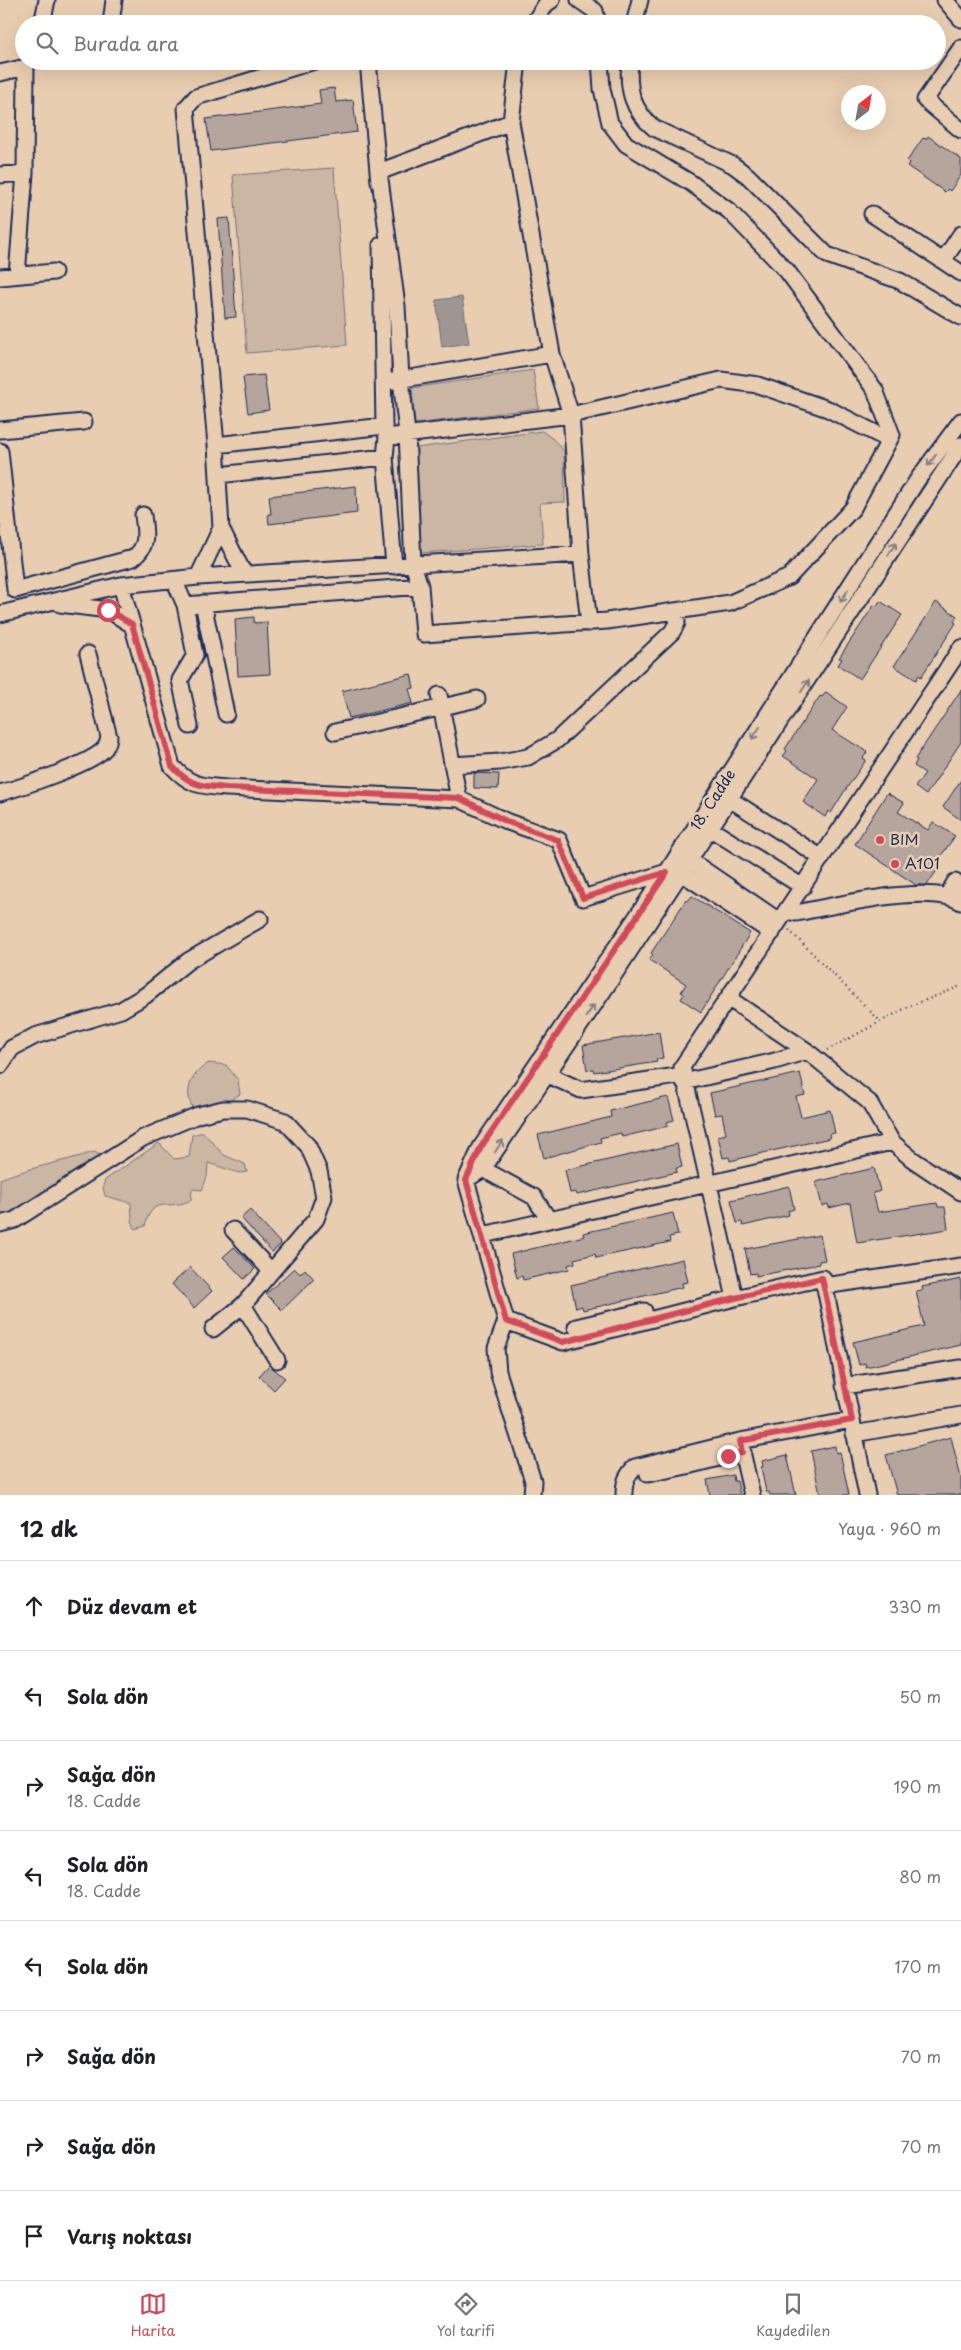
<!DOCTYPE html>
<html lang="tr">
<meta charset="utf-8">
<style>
body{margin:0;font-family:"Playpen Sans",sans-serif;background:#f2f2f2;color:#202124}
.compass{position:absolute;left:841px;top:85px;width:45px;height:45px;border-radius:50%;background:#fff;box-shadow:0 5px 20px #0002;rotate:31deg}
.stop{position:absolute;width:15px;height:15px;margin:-11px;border:4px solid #d1495b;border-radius:50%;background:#fff}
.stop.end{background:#d1495b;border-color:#fff;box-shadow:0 1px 5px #0008}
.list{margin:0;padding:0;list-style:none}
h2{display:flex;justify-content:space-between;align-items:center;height:65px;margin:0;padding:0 20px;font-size:21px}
h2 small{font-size:16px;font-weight:400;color:#757577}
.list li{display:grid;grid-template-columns:32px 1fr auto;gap:15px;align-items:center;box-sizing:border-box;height:90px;padding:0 20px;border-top:1px solid #e0e0e0}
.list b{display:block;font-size:19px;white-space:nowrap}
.list p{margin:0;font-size:16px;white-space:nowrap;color:#757577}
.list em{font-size:16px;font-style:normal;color:#757577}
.icon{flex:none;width:28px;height:28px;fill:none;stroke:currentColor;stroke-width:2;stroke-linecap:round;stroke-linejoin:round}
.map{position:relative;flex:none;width:961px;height:1495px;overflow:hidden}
.search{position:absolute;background:#fff;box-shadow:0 5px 20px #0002;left:15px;right:15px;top:15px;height:55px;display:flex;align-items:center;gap:12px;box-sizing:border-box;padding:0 18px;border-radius:28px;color:#757577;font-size:19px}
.sheet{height:785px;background:#fff}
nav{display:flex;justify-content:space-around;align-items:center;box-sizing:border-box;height:70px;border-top:1px solid #e0e0e0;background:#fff;font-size:14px;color:#757577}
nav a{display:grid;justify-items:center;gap:2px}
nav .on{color:#d1495b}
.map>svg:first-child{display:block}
.green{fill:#cbb6a4;stroke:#737281}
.water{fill:#9f9592;stroke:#6a6c7d}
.building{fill:#b6a59c;stroke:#1b2f5e}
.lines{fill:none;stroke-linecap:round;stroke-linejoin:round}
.minor-casing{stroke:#1b2f5e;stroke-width:19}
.path{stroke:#1b2f5e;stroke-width:2.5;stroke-dasharray:1 4;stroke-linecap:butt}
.minor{stroke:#e9cdb0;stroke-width:15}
.oneway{stroke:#827e87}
.route{stroke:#d1495b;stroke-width:6}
.poi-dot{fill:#d1495b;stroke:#e9cdb0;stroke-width:2}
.labels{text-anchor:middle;stroke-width:5;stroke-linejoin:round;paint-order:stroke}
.street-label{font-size:15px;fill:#1b2f5e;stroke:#e9cdb0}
.poi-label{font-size:15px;fill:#1b2f5e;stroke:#e9cdb0;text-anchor:start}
</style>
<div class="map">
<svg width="961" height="1495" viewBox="0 0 961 1495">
<rect width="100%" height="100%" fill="#e9cdb0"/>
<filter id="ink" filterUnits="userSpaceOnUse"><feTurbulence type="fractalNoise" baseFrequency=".02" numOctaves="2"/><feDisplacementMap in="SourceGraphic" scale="10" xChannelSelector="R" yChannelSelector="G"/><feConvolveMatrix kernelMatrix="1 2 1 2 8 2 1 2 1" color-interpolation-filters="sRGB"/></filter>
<g filter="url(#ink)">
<path class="green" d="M334 168 347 345 247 353 233 175Z
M533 370 539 408 415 424 412 388Z
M542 431 553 439 564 451 565 502 540 503 543 544 421 553 416 448Z
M209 1063 226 1065 238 1080 240 1094 228 1102 192 1107C183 1089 193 1072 209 1063Z
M203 1132 224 1155 245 1164 247 1172 239 1173 208 1163 207 1177 202 1190 192 1189 191 1200C169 1212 153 1193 145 1226L135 1229 132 1220 131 1203 105 1196 103 1187 105 1180 159 1143 174 1159 189 1157 192 1135Z
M94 1152 102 1156 96 1162 16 1210 0 1215V1179C31 1167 63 1162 94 1152Z"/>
<path class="water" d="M462 297 469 343 442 347 436 300Z"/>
<path class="building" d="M334 88 336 102 353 100 357 132 211 151 206 119 321 104 319 90Z
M928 136 961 159V175L950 191 948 189 945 192 907 166 909 163 907 161 923 138 926 139Z
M229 218 236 317 225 318 218 219Z
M264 375 269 410 248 413 243 377Z
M356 486 357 513 269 524 268 514H271L269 496Z
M880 601 902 615 860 679 838 665 842 659 839 658 874 605 877 606Z
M936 602 957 616 954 622 956 623 921 677 919 675 916 680 894 666Z
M254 617V623L267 622 270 674 238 676 235 619Z
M411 674 414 688 409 689 413 703 349 718 342 691Z
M961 690V742L926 795 915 787 925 773 914 766 917 760 915 759Z
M826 692 847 707 832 730 867 752 863 758 866 760 844 792 831 813 828 811 825 817 803 802 818 779 783 756 787 751 785 749 820 696 822 697Z
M474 773 499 774 498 789 474 788Z
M961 780V820L943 807Z
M887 793 904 803 898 812 928 830 933 822 955 836 938 860 942 863 927 885H916L855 844Z
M692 896 750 933 701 1012 681 999 684 994 681 992 686 984 649 960 653 955 651 953 686 900 688 901Z
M659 1032 663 1058 656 1059 657 1062 594 1072 593 1069 587 1070 583 1045Z
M800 1073 805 1095 796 1097 801 1117 830 1110 835 1133 829 1134 830 1138 754 1155 730 1161 729 1157 723 1158 718 1136 726 1134 722 1114 715 1115 710 1093Z
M668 1097 674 1120 667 1122 668 1126 622 1137 621 1133 600 1138 601 1142 544 1158 538 1135 611 1117 610 1111Z
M677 1144 682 1167 676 1168 677 1172 577 1195 576 1192 570 1193 565 1170Z
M874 1168 880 1191 873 1193 878 1212 937 1203 938 1207H945L948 1229 857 1243 850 1203 829 1208 828 1204 822 1206 816 1182Z
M789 1186 794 1209 788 1211 789 1215 743 1226 742 1222 737 1223 731 1200Z
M250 1210 281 1244 272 1252 241 1218Z
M673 1213 678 1235 669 1237 670 1242 596 1258 595 1254 574 1259 575 1263 568 1265 569 1269 523 1280 522 1276 517 1278 511 1254 584 1236 583 1233Z
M820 1235 825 1260 819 1261V1264L756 1276V1273L750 1274 745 1249Z
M234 1247 255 1269 244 1279 223 1257Z
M683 1259 688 1282 682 1283 683 1287 583 1310 582 1306 576 1308 571 1285Z
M190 1267 212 1291 194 1308 172 1284Z
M294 1268 300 1274 305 1269 314 1279 282 1310 266 1294Z
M961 1279V1345L866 1367 865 1363 859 1365 853 1342 924 1326 916 1291 923 1290 922 1287Z
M269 1365 285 1378 274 1390 259 1376Z
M951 1437 961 1478V1495H897L886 1455Z
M835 1446 836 1453 840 1452 849 1495H820L811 1451Z
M787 1455 796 1495H770L769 1492H766L761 1467H763L762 1461Z
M733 1475 734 1481H737L740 1495H710L707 1480Z"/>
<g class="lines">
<defs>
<path id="minor" d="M579 0 595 11 598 24
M945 0 961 19
M42 24 47 0
M111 24 114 0
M533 24 546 4 552 0
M634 24 640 0
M961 48 925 100 961 130
M368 61 379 182
M518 61 511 122 552 354 571 415 581 554 589 623
M630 61C627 89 632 110 654 128L733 165 748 176 827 255 900 281 961 317
M0 73 26 67 25 173 17 275
M511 122 379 172 397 306 401 379 407 434 413 564 420 586 424 634 607 621 730 603 789 577 853 508 892 435 875 390 787 271 729 211 691 183 626 144 610 123 602 89 600 61
M0 175 25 173
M872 214 961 273
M381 245 384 426 387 437 385 457 394 566
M943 261 961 234
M0 277 54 272
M392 381 552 354
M0 430 84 422
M387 437 571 415 721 380 758 385 828 409 889 440
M216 445 384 426
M0 451 15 590 133 558C149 546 145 533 143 515
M218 475 385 457
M221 528 244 574
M198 577 581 554
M174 580 185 605 420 586
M121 585 172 766C190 786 201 786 227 788L459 799 508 822 559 840 583 898 667 872
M203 603 226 714
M60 604 108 610 132 625
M185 605 195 655 180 680 190 726
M0 614 121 585 198 577 221 528 216 445 186 108 196 97 315 61
M439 695 459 799
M335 732 477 699
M452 765 500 762 528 757 557 740 672 632 677 623V611
M0 793C22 787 87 765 102 751 107 747 108 743 109 737L88 654
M728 798 822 858
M709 828 803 887
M688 859 779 921
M680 872 772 933
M947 896 955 882 961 886
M787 911 796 913C834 906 930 882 961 902
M728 998 807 1051
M0 1066 12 1048 35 1036 121 1010 146 995 188 961 260 919
M546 1074 581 1090 684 1075
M684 1082 775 1061 807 1051 869 1102 892 1142 912 1159 961 1192
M483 1169 534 1197 549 1220
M466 1180 483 1169 608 984 961 445
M0 1224 15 1220 143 1138 198 1115 223 1109H247L285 1121 308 1146 319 1171 324 1197 316 1219 243 1305 213 1329
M233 1230 271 1271
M483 1235 892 1142
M824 1286 961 1266
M243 1305 277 1360
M506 1321 466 1180 481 1147 667 872 918 479 961 421
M506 1321 563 1342 735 1298
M506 1321 496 1348 498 1372 533 1481 532 1495
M576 1327 644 1311
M844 1386 961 1368
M854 1434 961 1415
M740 1443 752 1495
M648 1474 687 1466 743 1452
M624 1495C624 1483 626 1476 635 1467L740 1441 852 1420
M867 1495 823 1278 735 1298 682 1067 961 648"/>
</defs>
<use href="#minor" class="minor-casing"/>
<path class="path" d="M789 930 880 1021
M827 1050 908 1007 961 986"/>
<use href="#minor" class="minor"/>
</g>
<defs><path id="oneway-shaft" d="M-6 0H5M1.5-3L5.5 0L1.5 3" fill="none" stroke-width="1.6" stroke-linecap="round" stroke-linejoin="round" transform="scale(1.25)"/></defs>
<g class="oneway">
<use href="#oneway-shaft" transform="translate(932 460) rotate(126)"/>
<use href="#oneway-shaft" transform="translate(892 549) rotate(-58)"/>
<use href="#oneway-shaft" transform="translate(844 596) rotate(123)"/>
<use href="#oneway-shaft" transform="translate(805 686) rotate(-56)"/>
<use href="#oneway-shaft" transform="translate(756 733) rotate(123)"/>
<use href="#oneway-shaft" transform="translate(590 1011) rotate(-55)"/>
<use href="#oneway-shaft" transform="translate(499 1146) rotate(-57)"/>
</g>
</g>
<g class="lines" filter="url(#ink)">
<path class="route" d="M108 610 132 624 172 766C190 786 201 786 227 788L459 798 508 822 558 840 583 898 667 872 481 1147 466 1180 506 1321 563 1342 735 1298 822 1278 852 1420 740 1441 742 1452 728 1456"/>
</g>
<g class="poi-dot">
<circle cx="880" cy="840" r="5"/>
<circle cx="895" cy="864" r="5"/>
</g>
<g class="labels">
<g class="street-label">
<text transform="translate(713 800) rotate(-57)" y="5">18. Cadde</text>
</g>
<g class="poi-label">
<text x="890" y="845">BIM</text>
<text x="905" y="869">A101</text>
</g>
</g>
</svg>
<svg class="compass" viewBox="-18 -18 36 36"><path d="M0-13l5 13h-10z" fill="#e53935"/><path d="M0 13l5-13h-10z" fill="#757577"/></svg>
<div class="stop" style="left:108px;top:610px"></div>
<div class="stop end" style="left:728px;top:1456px"></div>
<div class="search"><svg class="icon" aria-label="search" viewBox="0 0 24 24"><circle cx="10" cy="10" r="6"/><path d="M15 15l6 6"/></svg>Burada ara</div>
</div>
<section class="sheet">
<h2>12 dk<small>Yaya · 960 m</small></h2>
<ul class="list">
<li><svg class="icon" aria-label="ahead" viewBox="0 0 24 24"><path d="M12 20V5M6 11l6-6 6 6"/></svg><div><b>Düz devam et</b></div><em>330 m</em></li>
<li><svg class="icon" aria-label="left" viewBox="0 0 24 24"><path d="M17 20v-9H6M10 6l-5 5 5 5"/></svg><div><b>Sola dön</b></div><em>50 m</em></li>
<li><svg class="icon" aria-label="right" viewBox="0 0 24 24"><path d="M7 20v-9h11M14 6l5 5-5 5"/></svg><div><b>Sağa dön</b><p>18. Cadde</p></div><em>190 m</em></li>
<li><svg class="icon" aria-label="left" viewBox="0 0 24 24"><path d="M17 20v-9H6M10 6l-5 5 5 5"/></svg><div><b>Sola dön</b><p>18. Cadde</p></div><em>80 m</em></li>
<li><svg class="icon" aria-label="left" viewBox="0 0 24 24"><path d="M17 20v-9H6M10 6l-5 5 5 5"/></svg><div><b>Sola dön</b></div><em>170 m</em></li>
<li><svg class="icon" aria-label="right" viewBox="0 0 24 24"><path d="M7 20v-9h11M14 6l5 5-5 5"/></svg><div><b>Sağa dön</b></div><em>70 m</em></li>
<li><svg class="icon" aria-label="right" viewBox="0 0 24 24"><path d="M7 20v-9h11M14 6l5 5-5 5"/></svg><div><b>Sağa dön</b></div><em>70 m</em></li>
<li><svg class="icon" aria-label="arrive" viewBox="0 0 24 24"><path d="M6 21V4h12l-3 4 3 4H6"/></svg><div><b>Varış noktası</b></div></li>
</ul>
</section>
<nav>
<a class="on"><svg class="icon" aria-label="map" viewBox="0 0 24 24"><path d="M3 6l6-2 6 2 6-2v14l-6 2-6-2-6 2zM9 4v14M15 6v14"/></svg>Harita</a>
<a><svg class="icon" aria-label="directions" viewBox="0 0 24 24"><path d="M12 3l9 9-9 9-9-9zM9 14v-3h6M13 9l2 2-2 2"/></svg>Yol tarifi</a>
<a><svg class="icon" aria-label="saved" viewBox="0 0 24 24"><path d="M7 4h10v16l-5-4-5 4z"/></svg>Kaydedilen</a>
</nav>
